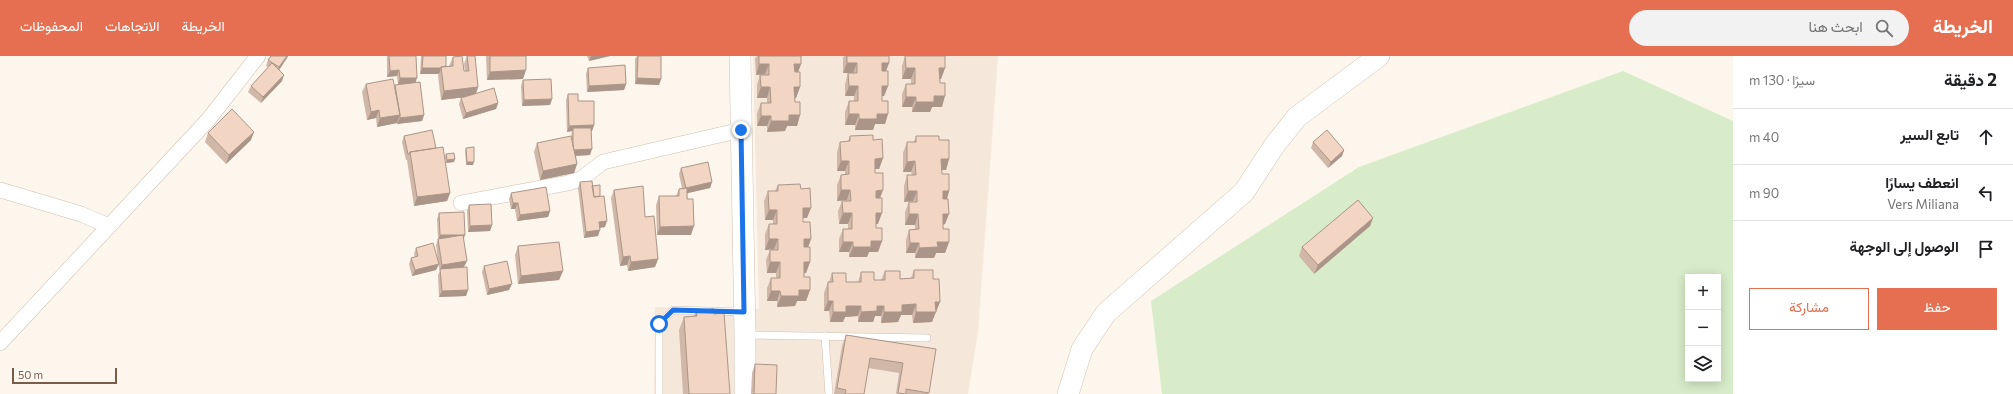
<!DOCTYPE html>
<html lang="ar">
<meta charset="utf-8">
<style>
body{margin:0;font-family:Commissioner,Vazirmatn,sans-serif;background:#f2f2f2;color:#202124;direction:rtl}
.controls{position:absolute;right:12px;bottom:12px;display:grid;overflow:hidden;border-radius:0px;box-shadow:0 2px 10px #0003}
.controls button{width:36px;height:36px;display:grid;place-items:center;padding:0;border:0;border-bottom:1px solid #e0e0e0;background:#fff;color:#202124;font:20px sans-serif}
.scale{position:absolute;left:12px;bottom:10px;width:105px;box-sizing:border-box;padding-left:4px;border:2px solid #7a5c4d;border-top:0;font-size:11px;line-height:14px;white-space:nowrap;color:#7a5c4d;-webkit-text-stroke:3px #fffaf3;paint-order:stroke}
.stop{position:absolute;width:12px;height:12px;margin:-9px;border:3px solid #1a73e8;border-radius:50%;background:#fff}
.stop.end{background:#1a73e8;border-color:#fff;box-shadow:0 1px 4px #0008}
.list{margin:0;padding:0;list-style:none}
h2{display:flex;justify-content:space-between;align-items:center;height:52px;margin:0;padding:0 16px;font-size:17px}
h2 small{font-size:13px;font-weight:400;color:#757577}
.list li{display:grid;grid-template-columns:26px 1fr auto;gap:12px;align-items:center;box-sizing:border-box;height:56px;padding:0 16px;border-top:1px solid #e0e0e0}
.list b{display:block;font-size:15px;white-space:nowrap}
.list p{margin:0;font-size:13px;white-space:nowrap;color:#757577}
.list em{font-size:13px;font-style:normal;color:#757577}
.actions{display:flex;gap:8px;padding:12px 16px}
.actions a{flex:1;padding:9px 0;border:1px solid #e76f51;border-radius:0px;text-align:center;font-size:14px;color:#e76f51}
.actions .main{background:#e76f51;color:#fff}
.icon{flex:none;width:22px;height:22px;fill:none;stroke:currentColor;stroke-width:2;stroke-linecap:round;stroke-linejoin:round}
.map{position:relative;flex:none;width:1733px;height:338px;overflow:hidden;direction:ltr}
header{display:flex;align-items:center;gap:24px;box-sizing:border-box;height:56px;padding:0 20px;background:#e76f51;color:#fff}
header strong{font-size:19px}
nav{display:flex;gap:22px;margin-inline-start:auto;font-size:14px}
.search{width:280px;height:36px;background:#f2f2f2;display:flex;align-items:center;gap:10px;box-sizing:border-box;padding:0 14px;border-radius:22px;color:#757577;font-size:15px}
main{display:flex}
aside{flex:1;background:#fff}
.map>svg:first-child{display:block}
.residential{fill:#f5e8da}
.green{fill:#d8ecc9;fill-rule:evenodd}
.lines{fill:none;stroke-linecap:round;stroke-linejoin:round}
.lane-casing{stroke:#d1beb0;stroke-width:8}
.street-casing{stroke:#d1beb0;stroke-width:16}
.secondary-casing{stroke:#d6c0b0;stroke-width:22}
.lane{stroke:#fff;stroke-width:7}
.street{stroke:#fff;stroke-width:15}
.secondary{stroke:#fff;stroke-width:21}
.wall{fill:#d1b7a8}
.shaded-wall{fill:#aa9588}
.building{fill:#f3d5c3;stroke:#aa9588}
.route{stroke:#1a73e8;stroke-width:5}
</style>
<header>
<strong>الخريطة</strong>
<div class="search"><svg class="icon" aria-label="search" viewBox="0 0 24 24"><circle cx="10" cy="10" r="6"/><path d="M15 15l6 6"/></svg>ابحث هنا</div>
<nav><a>الخريطة</a><a>الاتجاهات</a><a>المحفوظات</a></nav>
</header>
<main>
<aside>
<h2>2 دقيقة<small>سيرًا · 130 m</small></h2>
<ul class="list">
<li><svg class="icon" aria-label="ahead" viewBox="0 0 24 24"><path d="M12 20V5M6 11l6-6 6 6"/></svg><div><b>تابع السير</b></div><em>40 m</em></li>
<li><svg class="icon" aria-label="left" viewBox="0 0 24 24"><path d="M17 20v-9H6M10 6l-5 5 5 5"/></svg><div><b>انعطف يسارًا</b><p>Vers Miliana</p></div><em>90 m</em></li>
<li><svg class="icon" aria-label="arrive" viewBox="0 0 24 24"><path d="M6 21V4h12l-3 4 3 4H6"/></svg><div><b>الوصول إلى الوجهة</b></div></li>
</ul>
<div class="actions"><a class="main">حفظ</a><a>مشاركة</a></div>
</aside>
<div class="map">
<svg width="1733" height="338" viewBox="0 0 1733 338">
<rect width="100%" height="100%" fill="#fdf6ec"/>
<path class="residential" d="M753 0H998L978 276 968 338H654L655 251 759 253Z"/>
<path class="green" d="M1623 15 1733 65V338H1162L1151 245 1359 111ZM1688 221H1718V323H1688Z"/>
<g class="lines">
<defs>
<path id="lane" d="M748 279 927 282
M825 280 829 338
M659 338V268L673 254 742 256"/>
<path id="street" d="M0 134 81 158 109 170
M461 147 568 127 581 123 603 106 741 74
M0 287 208 64 258 0"/>
<path id="secondary" d="M740 0 745 279V338
M1068 338 1082 293 1106 257 1244 136 1274 90 1297 61 1379 0"/>
</defs>
<use href="#lane" class="lane-casing"/>
<use href="#street" class="street-casing"/>
<use href="#secondary" class="secondary-casing"/>
<use href="#lane" class="lane"/>
<use href="#street" class="street"/>
<use href="#secondary" class="secondary"/>
</g>
<path class="wall" d="M271 0H288L279 14 282 25 261 47 248 36 251 30 268 11 266 10 268 4Z
M387 0H416V26L424 59 422 65 397 68V66V67L377 71 376 62 367 64 362 36 366 28 395 31V29L403 28H398L397 20 387 21Z
M421 0H446V10H449L453 1 464 15H465L464 8 467 0 478 31 476 38 498 47 496 53 463 63 459 48 461 42 465 41 441 44 438 19 439 18H420Z
M486 0H526L523 23 487 24Z
M587 0H610L589 5Z
M637 0H661V23L659 29 635 28V3Z
M757 0H801V8L798 16 800 31 796 42H795V46L800 59 797 70H787L785 75 767 76V70H757V57L761 47H767V42H757V29L760 19H765H756L755 3Z
M844 0H889V7L886 15 888 30 884 40H882V45L888 58 885 68H875L873 74H855V69H845V56L849 45H854V40H845V28L848 17H853H843V2Z
M905 0 945 12 941 23H939L942 51H932L930 56H912V51H902V38L906 28H911V23H902V10Z
M588 12 626 28 624 34 587 36 586 18Z
M523 24 552 43 550 49 522 50 521 30Z
M568 38 578 45 594 69 592 75H591L590 99 576 100 577 108 574 117 540 124 534 96 537 87 571 81 572 75 567 76 566 44Z
M208 77 251 84 226 108 205 86Z
M404 80 436 92 450 137 447 145 414 150 407 104H406L402 86Z
M850 80 873 84 883 102 879 113H875V117L880 142 878 168H876V172L882 185 878 196H869L867 201H849V196H839V183L843 173H848V168H839L838 155 842 145 847 144 837 145V129L841 119H845V115H837V96L840 86 848 85Z
M916 80 939 84 949 103 946 114H942V118L949 135 947 143 945 168 943 169V173L949 186 945 197H936L934 202H915V197H906V184L909 174 915 173V169H905V156L909 146 913 145 904 146V130L907 119H912L911 116H903V97L907 86H914Z
M1313 86 1344 94 1342 100 1328 112 1311 92Z
M466 92 473 109H466L465 95Z
M446 98 454 106 446 107 445 101Z
M681 112 712 126 710 132 687 137 691 179H657L656 149 659 140H676L679 133 682 132 679 118Z
M580 126 592 130 600 140 605 171 600 172 598 180 584 182 578 132Z
M778 129 801 133 807 162H803V166L811 183 808 191 810 206 806 217H804V221L810 234 806 245H797L795 250 777 251V245H767V232L771 222H776V217H767L766 204 770 194 774 193 765 194V178L769 168H773V164H765L764 145 768 135H775Z
M614 134 645 161 658 203 655 211 628 215 627 209 620 210 611 142Z
M511 137 550 155 548 161 517 165 515 153H511L509 143Z
M469 149 492 169 490 175 468 176 467 155Z
M439 157 463 183 464 211 459 212 468 234 466 240 439 241 438 219 440 215 438 208 436 214 412 220 409 208 411 202 415 201 414 198 416 192 438 206 436 189 438 183 437 163Z
M1373 162 1370 170 1314 218 1299 200 1302 191Z
M518 190 563 215 559 224 518 228 515 199Z
M484 210 509 234 487 239 482 216Z
M914 214 933 223 936 256H935L932 266 913 267 912 259H901L898 266 881 267V260H875L873 266H858V260L845 261 843 266H830L829 255H824V237L828 226H829L832 217 846 226H858L861 216 874 224H881L885 215 900 223 911 222Z
M696 254 714 258 730 338H683L679 274 684 261 694 260Z
M846 279 936 293 928 338H896L899 317 868 312 864 338H834L842 290Z
M755 308 776 338H751L752 317Z"/>
<path class="shaded-wall" d="M287 0H288L287 2 277 17 279 11Z
M591 0H610L589 5Z
M847 7H857L853 17H843Z
M882 7H889L885 17 878 18Z
M759 8H769L765 18 756 19Z
M794 8H801L797 19H791Z
M422 12H441L439 18H420Z
M906 12H915L911 23H902Z
M939 12H945L941 23H935Z
M399 14 397 20 387 21 390 15Z
M526 14 523 23 487 24 490 16Z
M284 19 282 25 261 47 263 41Z
M400 22H417L415 28H398Z
M637 22 661 23 659 29 635 28Z
M626 28 624 34 587 36 589 30Z
M849 30H858L854 40H845Z
M882 30H888L884 40H878Z
M478 31 475 40 441 44 444 35Z
M761 31H770L767 42H757Z
M794 31H800L796 42H791Z
M934 40H945L942 51H932L930 56H912L916 46Z
M906 41H916L912 51H902Z
M552 43 550 49 522 50 524 44Z
M498 47 496 53 463 63 466 57Z
M379 54 376 62 367 64 371 56Z
M849 58H859L855 69H845Z
M877 58H888L885 68H875L873 74H855L859 63Z
M400 59 397 67 377 71 380 62Z
M424 59 422 65 397 68 400 62Z
M789 59H800L797 70H787L785 75 767 76 771 65Z
M761 60H771L767 70H757Z
M594 69 592 75H573V72L572 75 567 76 569 70Z
M254 76 251 84 226 108 229 99Z
M592 93 590 99 571 100 574 94Z
M1344 94 1342 100 1328 112 1331 106Z
M883 102 879 113H871L875 103Z
M455 103 454 106 446 107 447 104Z
M941 103H949L946 114H938Z
M841 105H849L845 115H837Z
M915 105 911 116H903L907 106Z
M467 106H474L473 109H466Z
M577 108 574 117 540 124 543 115Z
M712 126 710 132 684 138 686 132Z
M841 134H850L847 144 837 145Z
M883 134 879 145H872L876 135Z
M908 135H917L913 145 904 146Z
M943 135H949L946 146H939Z
M450 137 447 145 414 150 417 141Z
M513 147H518L515 153H511Z
M803 152H811L807 162H799Z
M769 154H777L773 164H765Z
M550 155 548 161 517 165 520 159Z
M843 157H852L848 168H839Z
M876 157H882L878 168H872Z
M909 158H918L915 169H905Z
M943 158H949L945 168 939 169Z
M1373 162 1370 170 1314 218 1318 209Z
M607 165 605 171 597 172 599 166Z
M492 169 490 175 468 176 470 170Z
M694 170 691 179H657L660 171Z
M600 174 598 180 584 182 586 176Z
M440 179H465L463 185H438Z
M769 183H778L774 193 765 194Z
M804 183H811L807 194H800Z
M871 185H882L878 196H869L867 201H849L853 191Z
M843 186H853L849 196H839Z
M937 186H949L945 197H936L934 202H915L919 192Z
M910 187H919L915 197H906Z
M630 200 627 209 620 210 623 201Z
M658 203 655 211 628 215 631 206Z
M467 205 464 211 440 214V213L439 215 442 209Z
M770 206H780L776 217H767Z
M804 206H810L806 217H800Z
M439 208 436 214 412 220 415 214Z
M563 215 559 224 518 228 521 220Z
M512 228 509 234 487 239 489 233Z
M468 234 466 240 439 241 442 235Z
M799 234H810L806 245H797L795 250 777 251 781 240Z
M771 235H780L777 245H767Z
M828 245H833L829 255H824Z
M935 246H940L932 266 913 267 916 256Z
M916 248 912 259H901L898 266 881 267 884 256 902 249Z
M846 250H861L858 260 845 261 843 266H830L833 256Z
M877 250H884L881 260H875L873 266H858L861 256Z"/>
<path class="building" d="M271 0H287L279 11 268 4Z
M389 0H416L417 22H400L399 14 390 15Z
M423 0H446V10L441 11V12H422Z
M462 0 464 15H469L467 0H475L478 31 444 35 441 11 453 10V1Z
M490 0H526V14L490 16Z
M638 0H661V23L637 22Z
M759 0H801V8H794L795 16H800V31H794L795 46H800V59H789V65H771V60H761V47H771L770 31H761L760 19H769V8H759Z
M847 0H889V7H882V15H888V30H882V45H888V58H877V63H859V58H849V45H858V30H849L848 17H857V7H847Z
M905 0H945V12H939L940 27H945V40H934V46H916V41H906V28H915V12H906Z
M272 7 284 19 263 41 251 30Z
M625 9 626 28 589 30 588 12Z
M393 23 400 59 380 62 379 54 371 56 366 28Z
M551 23 552 43 524 44 523 24Z
M420 26 424 59 400 62V59L395 29Z
M494 32 498 47 466 57 461 42Z
M568 38H578V45H594V69L569 70Z
M232 53 254 76 229 99 208 77Z
M573 72H591L592 93 574 94 573 90Z
M432 74 436 92 410 96 409 98H408L404 80Z
M1327 74 1344 94 1331 106 1313 86Z
M873 79V84L882 83 883 102 875 103V117H883V134L876 135V142H882V157H876V172H882V185H871V191H853V186H843V173H852V157H843L842 145H851L850 134H841V119L849 118V105H841L840 86 850 85V80Z
M571 80 577 108 543 115 537 87Z
M916 80H939V84H949V103H941L942 118H949V135H943V143H948L949 158H943V173H949V186H937L938 191 919 192V187H910L909 174 919 173 918 158H909V146H917V135H908L907 119H916L915 105 907 106V86H916Z
M443 91 450 137 417 141 410 96Z
M474 91V106H467L466 92Z
M454 97 455 103 447 104 446 98Z
M708 106 712 126 686 132 681 112Z
M592 125 594 141 604 140 607 165 599 166 600 174 586 176 580 126Z
M800 128 801 133 810 132 811 152H803V166H810L811 183H804V191H810V206H804V221H810V234H799V240H781L780 235H771V222H780V206H770V194H778V183H769V168H777V154H769L768 135H778V129Z
M600 129V140L594 141 592 130Z
M643 130 645 161 654 160 658 203 631 206 630 200 623 201 614 134Z
M546 131 550 155 520 159 518 147H513L511 137Z
M687 132V143H693L694 170 660 171 659 140H679V133Z
M1358 144 1373 162 1318 209 1302 191Z
M491 148 492 169 470 170 469 149Z
M464 156 465 179H440L439 157Z
M463 179 467 205 442 209 438 183Z
M559 186 563 215 521 220 518 190Z
M433 187 439 208 415 214 411 202 418 200 416 192Z
M507 205 512 228 489 233 484 210Z
M467 211 468 234 442 235 440 213Z
M914 214H933V223H939L940 246H935L936 256H916V248L902 249V256H884V250H877V255L861 256V250H846V256H833V245H828V226H833L832 217H846V226H861V216H874V224H885V215H900V223L914 222Z
M714 253V258L724 257 730 338H689L684 261 697 260 696 254Z
M846 279 936 293 929 337 906 333V338L898 337 903 307 870 302 864 338H845L846 334 837 332Z
M755 308 777 309 776 338H754Z"/>
<g class="lines">
<path class="route" d="M659 268 673 254 744 256 741 74"/>
</g>
</svg>
<div class="controls">
<button>+</button>
<button>−</button>
<button><svg class="icon" aria-label="layers" viewBox="0 0 24 24"><path d="M12 4l9 5-9 5-9-5zM3 14l9 5 9-5"/></svg></button>
</div>
<div class="scale">50 m</div>
<div class="stop" style="left:659px;top:268px"></div>
<div class="stop end" style="left:741px;top:74px"></div>
</div>
</main>
